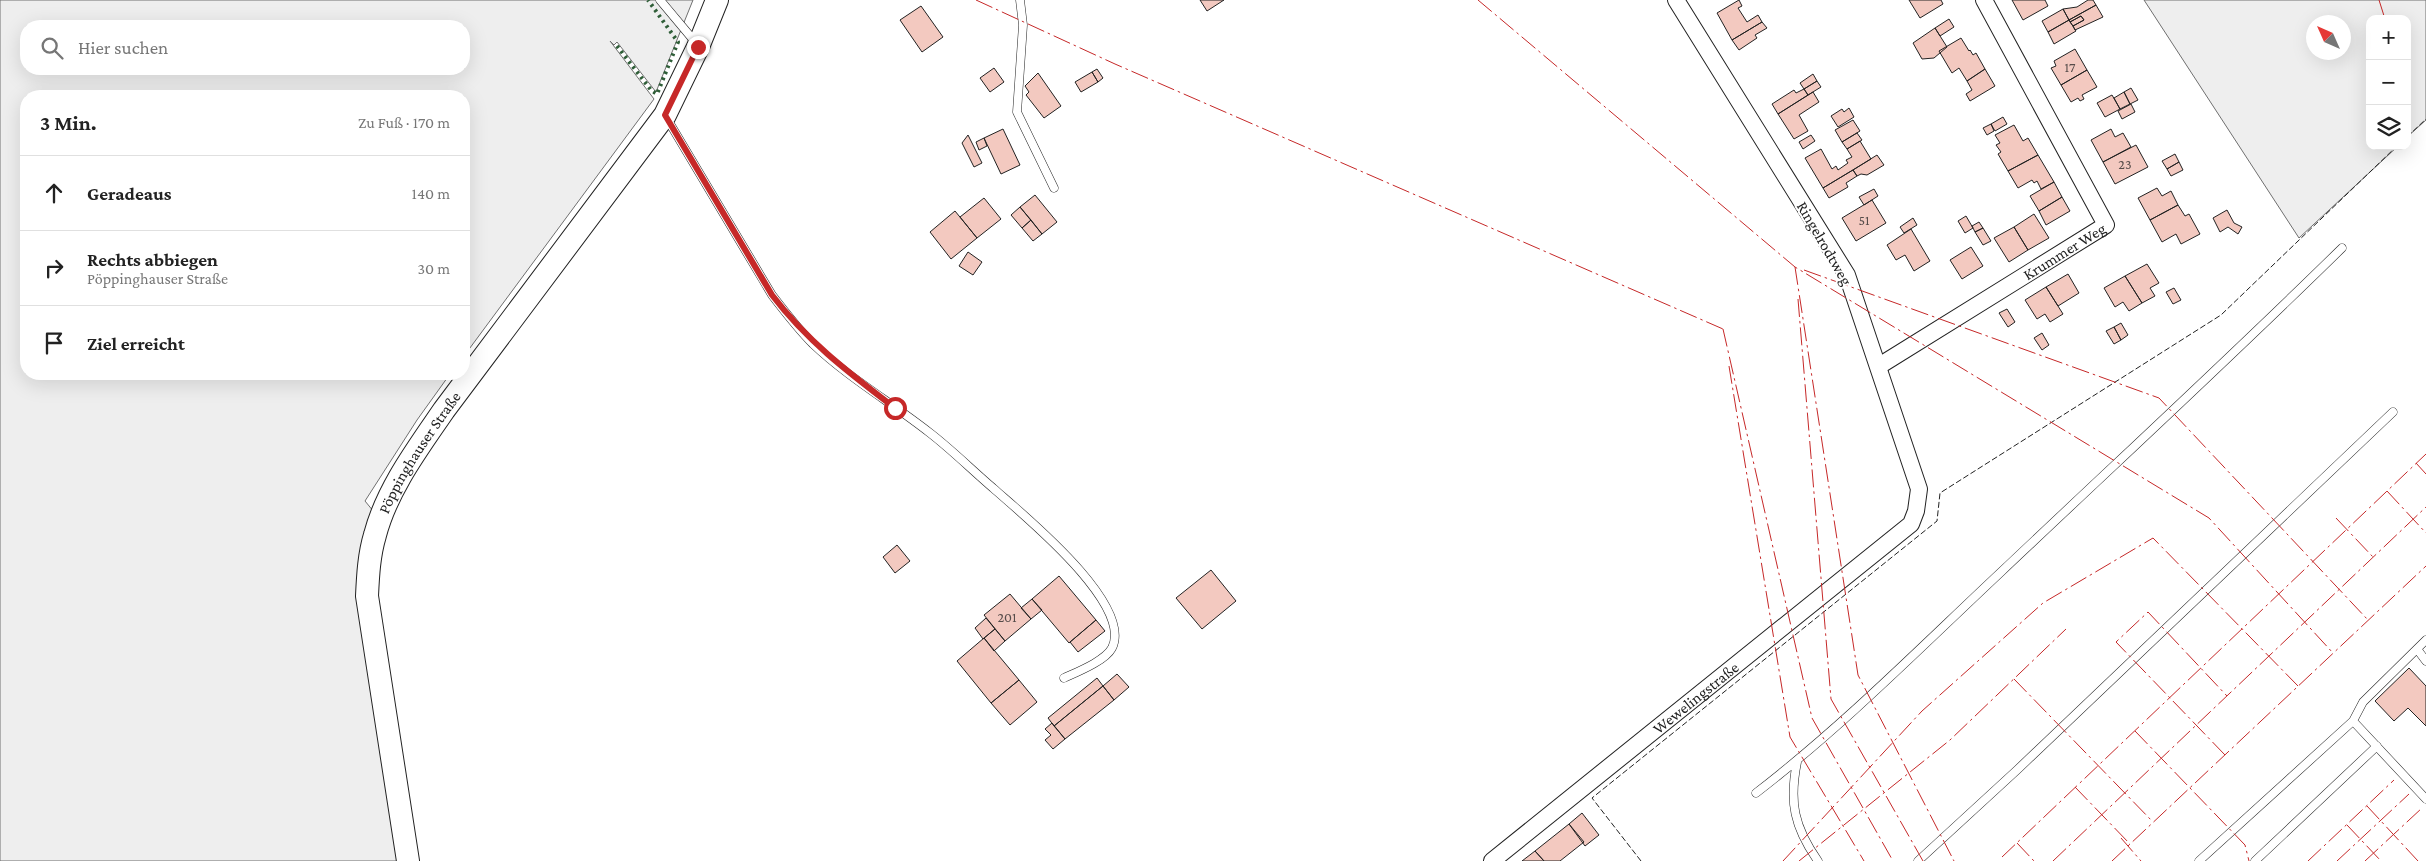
<!DOCTYPE html>
<html lang="de">
<meta charset="utf-8">
<style>
body{margin:0;font-family:"Crimson Pro",serif;background:#f6f6f6;color:#222}
.controls{position:absolute;right:15px;top:15px;display:grid;overflow:hidden;border-radius:10px;box-shadow:0 5px 20px #0002}
.controls button{width:45px;height:45px;display:grid;place-items:center;padding:0;border:0;border-bottom:1px solid #e0e0e0;background:#fff;color:#222;font:25px sans-serif}
.compass{position:absolute;left:2306px;top:15px;width:45px;height:45px;border-radius:50%;background:#fff;box-shadow:0 5px 20px #0002;rotate:315deg}
.stop{position:absolute;width:15px;height:15px;margin:-11px;border:4px solid #c62828;border-radius:50%;background:#fff}
.stop.end{background:#c62828;border-color:#fff;box-shadow:0 1px 5px #0008}
.list{margin:0;padding:0;list-style:none}
h2{display:flex;justify-content:space-between;align-items:center;height:65px;margin:0;padding:0 20px;font-size:21px}
h2 small{font-size:16px;font-weight:400;color:#767676}
.list li{display:grid;grid-template-columns:32px 1fr auto;gap:15px;align-items:center;box-sizing:border-box;height:75px;padding:0 20px;border-top:1px solid #e0e0e0}
.list b{display:block;font-size:19px;white-space:nowrap}
.list p{margin:0;font-size:16px;white-space:nowrap;color:#767676}
.list em{font-size:16px;font-style:normal;color:#767676}
.icon{flex:none;width:28px;height:28px;fill:none;stroke:currentColor;stroke-width:2;stroke-linecap:round;stroke-linejoin:round}
.map{position:relative;flex:none;width:2426px;height:861px;overflow:hidden}
.search{position:absolute;background:#fff;box-shadow:0 5px 20px #0002;left:20px;top:20px;width:450px;height:55px;display:flex;align-items:center;gap:12px;box-sizing:border-box;padding:0 18px;border-radius:20px;color:#767676;font-size:19px}
.panel{position:absolute;background:#fff;box-shadow:0 5px 20px #0002;left:20px;top:90px;width:450px;height:290px;border-radius:20px}
.map>svg:first-child{display:block}
.green{fill:#eee;stroke:#6f6f6f;fill-rule:evenodd}
.building{fill:#f3c9c0;stroke:#222}
.lines{fill:none;stroke-linecap:round;stroke-linejoin:round}
.service-casing{stroke:#222;stroke-width:9}
.minor-casing{stroke:#222;stroke-width:18}
.secondary-casing{stroke:#222;stroke-width:24}
.service{stroke:#fff;stroke-width:8}
.minor{stroke:#fff;stroke-width:16}
.secondary{stroke:#fff;stroke-width:22}
.hedge{stroke:#2f5e38;stroke-width:4;stroke-dasharray:2.5 4;stroke-linecap:butt}
.fence{stroke:#222;stroke-width:1;stroke-dasharray:6 2.5;stroke-linecap:butt}
.power{stroke:#c62828;stroke-width:1;stroke-dasharray:18 4 2.5 4;stroke-linecap:butt}
.route{stroke:#c62828;stroke-width:6}
.labels{text-anchor:middle;stroke-width:4;stroke-linejoin:round;paint-order:stroke}
.number-label{font-size:14px;fill:#564c4a}
.street-label{font-size:16px;fill:#222;stroke:#fff}
</style>
<div class="map">
<svg width="2426" height="861" viewBox="0 0 2426 861">
<rect width="100%" height="100%" fill="#fff"/>
<path class="green" d="M0 0H693L656 92 617 42 614 45 610 41 654 99 464 356V96H26V374H450L417 420 365 501 374 512 368 525 398 861H0ZM26 26H464V69H26Z
M2144 0H2426V120L2407 137V19H2370V146H2398L2299 238ZM2314 22H2344V52H2314Z"/>
<path class="building" d="M1200 0H1224L1207 11Z
M1739 0 1742 6 1738 8 1747 22 1758 15 1762 22 1732 40 1717 13Z
M1909 0H1941L1943 4 1920 18Z
M2012 0H2045L2048 6 2023 20Z
M2088 0H2093L2096 5 2069 20 2063 9 2077 7Z
M2096 5 2103 17 2075 30 2073 26 2084 20 2081 16 2070 22 2069 20Z
M921 6 943 37 922 52 900 20Z
M2063 9 2069 20 2048 32 2042 21Z
M2081 16 2084 20 2073 26 2070 22Z
M1949 19 1954 27 1940 36 1935 28Z
M2069 20 2076 31 2054 44 2048 32Z
M1762 22 1767 28 1755 35 1757 38 1739 50 1732 40Z
M1935 28 1947 47 1934 58 1922 59 1913 43Z
M1961 38 1969 51 1970 50 1973 55 1976 53 1985 69 1967 81 1959 68 1952 73 1939 51Z
M2075 49 2087 70 2061 85 2051 68 2056 66 2054 61Z
M994 68 1004 82 990 92 980 78Z
M1097 69 1103 78 1098 82 1092 72Z
M1985 69 1995 86 1970 101 1966 94 1972 90 1967 81Z
M2087 70 2097 87 2082 95 2084 99 2080 101 2078 98 2071 102 2061 85Z
M1092 72 1098 82 1081 92 1075 82Z
M1038 73 1061 106 1044 118 1026 95 1029 92 1025 86Z
M1813 74 1817 81 1804 89 1800 83Z
M1817 81 1821 87 1808 95 1804 89Z
M2131 88 2138 100 2130 104 2124 92Z
M1804 89 1808 95 1778 114 1772 104 1794 90 1796 93Z
M1813 92 1819 102 1799 115 1808 131 1794 139 1778 114Z
M2124 92 2130 104 2120 109 2114 98Z
M2112 95 2120 109 2105 117 2097 103Z
M2131 104 2135 112 2122 119 2118 111Z
M1849 108 1854 117 1838 127 1831 116 1842 109 1844 112Z
M2003 117 2007 124 1995 131 1991 124Z
M1853 120 1860 131 1842 142 1835 130Z
M1991 124 1994 131 1987 135 1983 128Z
M2014 125 2023 141 2028 138 2038 155 2008 171 1998 154 2001 152 1996 145 2000 143 1995 135Z
M1003 129 1020 165 1001 174 984 138Z
M2111 129 2115 137 2123 133 2131 147 2103 162 2091 140Z
M1857 133 1862 140 1847 149 1842 142Z
M968 135 982 163 974 167 962 143Z
M1811 135 1815 141 1803 149 1799 142Z
M984 138 987 146 979 150 976 142Z
M1860 141 1871 159 1823 188 1805 158 1821 149 1832 169 1836 166 1838 170 1848 163 1846 160 1852 157 1847 149Z
M2136 145 2148 167 2115 184 2103 162Z
M2175 154 2179 162 2167 169 2162 161Z
M1877 155 1884 165 1867 175 1861 174 1857 176 1853 170Z
M2038 155 2054 182 2041 189 2037 181 2034 183 2032 180 2018 188 2008 171Z
M2179 162 2183 170 2171 176 2167 169Z
M1853 170 1857 176 1846 183 1848 187 1829 198 1823 188Z
M2054 182 2062 197 2039 211 2030 196Z
M2157 188 2162 196 2171 191 2178 205 2150 220 2138 198Z
M1874 189 1878 196 1864 205 1859 197Z
M1035 195 1057 222 1042 234 1020 207Z
M2062 197 2070 211 2046 225 2039 211Z
M984 198 1001 219 977 238 960 217Z
M1872 200 1886 223 1856 241 1842 218Z
M2178 205 2185 216 2189 214 2200 234 2181 244 2176 234 2162 242 2150 220Z
M1020 207 1031 220 1022 228 1011 215Z
M2227 210 2234 223 2242 227 2238 234 2228 227 2220 232 2213 218Z
M955 211 977 238 951 259 930 232Z
M2034 214 2049 238 2028 250 2014 227Z
M1966 216 1973 228 1965 233 1958 221Z
M1913 218 1917 225 1904 233 1900 227Z
M1031 220 1042 234 1033 241 1022 228Z
M1979 222 1983 228 1975 232 1972 226Z
M2014 227 2028 250 2009 262 1994 238Z
M1983 228 1991 241 1983 245 1975 232Z
M1911 229 1930 261 1914 271 1905 255 1896 260 1887 245Z
M1971 247 1983 266 1962 279 1950 260Z
M968 252 982 262 973 275 959 266Z
M2147 264 2159 283 2150 288 2155 296 2142 303 2125 276Z
M2068 274 2079 293 2058 306 2046 287Z
M2125 276 2142 303 2129 311 2123 302 2115 307 2104 288Z
M2046 287 2063 314 2050 322 2045 314 2037 319 2025 300Z
M2174 288 2181 300 2173 304 2166 292Z
M2007 309 2015 322 2008 327 1999 313Z
M2121 323 2128 335 2121 340 2114 327Z
M2114 327 2121 340 2114 344 2106 331Z
M2042 333 2049 345 2042 350 2034 338Z
M897 545 910 561 895 573 883 557Z
M1211 570 1236 601 1202 629 1176 598Z
M1059 576 1096 620 1069 643 1032 599Z
M1010 594 1031 619 1005 641 984 615Z
M1032 599 1042 610 1031 619 1021 608Z
M986 618 995 629 983 639 975 628Z
M1096 620 1105 631 1078 652 1070 642Z
M995 629 1005 641 994 651 984 638Z
M984 638 1019 680 991 703 957 661Z
M2409 668 2426 686V726L2408 708 2394 721 2375 701Z
M1117 674 1129 687 1114 700 1103 686Z
M1097 678 1103 686 1054 726 1048 718Z
M1019 680 1037 702 1010 725 991 703Z
M1103 686 1114 700 1065 739 1054 726Z
M1052 723 1065 739 1053 749 1045 740 1051 735 1045 729Z
M1582 813 1599 835 1585 846 1569 824Z
M1569 824 1584 842 1560 861H1544L1535 851Z
M1535 851 1544 861H1522Z"/>
<g class="lines">
<defs>
<path id="service" d="M660 0 696 43
M1020 0 1023 25 1017 112 1054 188
M666 117 772 295C785 312 798 329 813 344 849 378 892 403 930 433 952 450 972 470 993 488 1022 514 1134 604 1112 648 1105 661 1077 672 1064 678
M2417 649 2426 661
M2353 721 2426 799
M1797 762C1789 802 1794 827 1818 861
M1756 793C1843 726 1921 647 2001 572 2115 464 2230 358 2342 248
M1918 861 2017 770 2393 412
M2199 861 2353 721 2363 702 2426 640
M2255 861 2377 746"/>
<g id="minor">
<path id="s1" d="M1879 366 2106 225 1984 0"/>
<path id="s2" d="M1492 861 1911 524 1916 511 1919 489 1847 275 1676 0"/>
</g>
<g id="secondary">
<path id="s3" d="M408 861 367 596C368 575 369 555 375 535 387 489 418 448 444 410L665 115 698 47 717 0"/>
</g>
</defs>
<use href="#service" class="service-casing"/>
<use href="#minor" class="minor-casing"/>
<use href="#secondary" class="secondary-casing"/>
<use href="#service" class="service"/>
<use href="#minor" class="minor"/>
<use href="#secondary" class="secondary"/>
<path class="hedge" d="M617 46 651 90 657 94 678 42 648 0"/>
<path class="fence" d="M2407 137 2426 119
M1641 861 1592 798 1937 521 1940 493 2221 315 2397 146"/>
<path class="power" d="M976 0 1115 64 1723 329
M1478 0 1795 267 2209 518 2333 653
M2379 0 2385 19
M1795 267 1858 675 1954 861
M1804 270 2159 398 2368 620
M1798 299 1831 699 1923 861
M1723 329 1812 718 1893 861
M1729 366 1790 737 1864 861
M2416 463 2426 474
M2387 491 2426 533
M2336 518 2373 557
M2014 679 2153 822
M2135 731 2245 845 2249 861
M2225 755 2116 642 2148 612 2227 696
M2075 787 2130 844
M2367 806 2418 861
M2347 825 2381 861
M2121 838 2141 861
M2017 843 2034 861
M2002 857 2426 454
M1783 861 1922 711 2043 603 2153 538 2298 686
M1799 861 1950 740 2066 629
M2053 861 2426 507
M2112 861 2426 566
M2308 861 2394 780
M2337 861 2409 794
M2365 861 2422 808"/>
</g>
<g class="lines">
<path class="route" d="M698 47 665 115 772 295C808 342 848 372 895 408"/>
</g>
<g class="labels">
<g class="number-label">
<text x="2070" y="72">17</text>
<text x="2125" y="169">23</text>
<text x="1864" y="225">51</text>
<text x="1007" y="622">201</text>
</g>
<g class="street-label">
<text transform="translate(1825 243) rotate(60)" y="6">Ringelrodtweg</text>
<text dy="6" stroke="none"><textPath href="#s1" startOffset="218">Krummer Weg</textPath></text>
<text dy="6" stroke="none"><textPath href="#s3" startOffset="424">Pöppinghauser Straße</textPath></text>
<text dy="6" stroke="none"><textPath href="#s2" startOffset="261">Wewelingstraße</textPath></text>
</g>
</g>
</svg>
<div class="controls">
<button>+</button>
<button>−</button>
<button><svg class="icon" aria-label="layers" viewBox="0 0 24 24"><path d="M12 4l9 5-9 5-9-5zM3 14l9 5 9-5"/></svg></button>
</div>
<svg class="compass" viewBox="-18 -18 36 36"><path d="M0-13l5 13h-10z" fill="#e53935"/><path d="M0 13l5-13h-10z" fill="#767676"/></svg>
<div class="stop" style="left:895px;top:408px"></div>
<div class="stop end" style="left:698px;top:47px"></div>
<div class="search"><svg class="icon" aria-label="search" viewBox="0 0 24 24"><circle cx="10" cy="10" r="6"/><path d="M15 15l6 6"/></svg>Hier suchen</div>
<section class="panel">
<h2>3 Min.<small>Zu Fuß · 170 m</small></h2>
<ul class="list">
<li><svg class="icon" aria-label="ahead" viewBox="0 0 24 24"><path d="M12 20V5M6 11l6-6 6 6"/></svg><div><b>Geradeaus</b></div><em>140 m</em></li>
<li><svg class="icon" aria-label="right" viewBox="0 0 24 24"><path d="M7 20v-9h11M14 6l5 5-5 5"/></svg><div><b>Rechts abbiegen</b><p>Pöppinghauser Straße</p></div><em>30 m</em></li>
<li><svg class="icon" aria-label="arrive" viewBox="0 0 24 24"><path d="M6 21V4h12l-3 4 3 4H6"/></svg><div><b>Ziel erreicht</b></div></li>
</ul>
</section>
</div>
